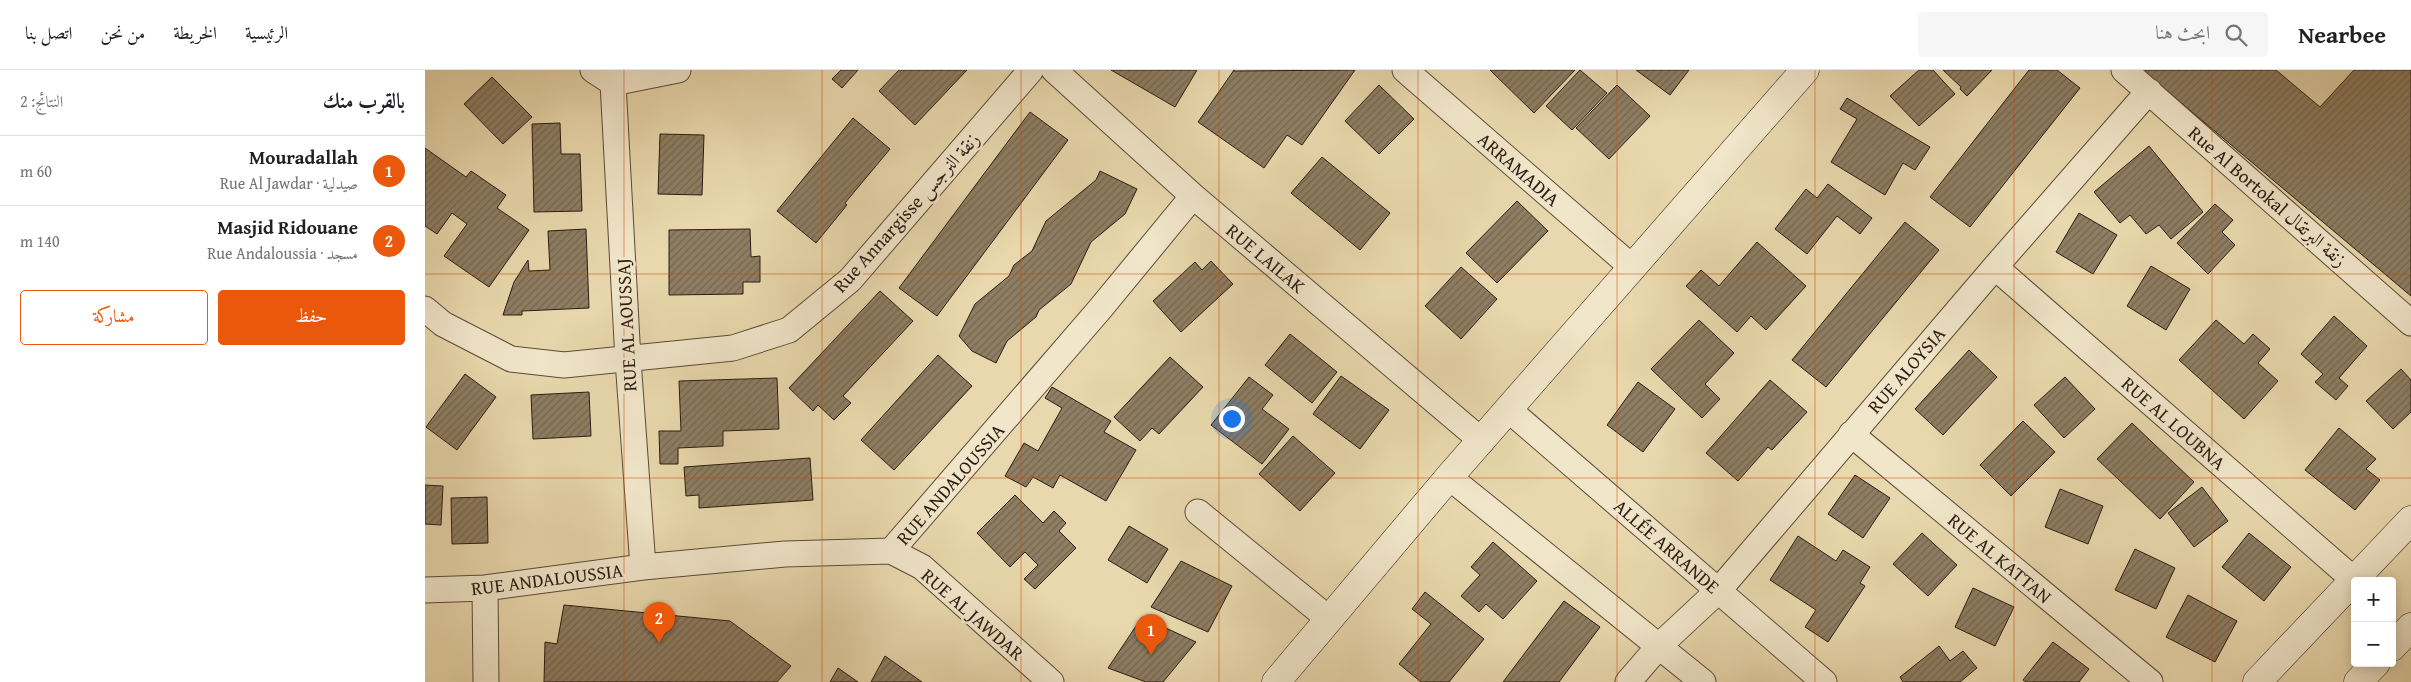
<!DOCTYPE html>
<html lang="ar">
<meta charset="utf-8">
<style>
body{margin:0;font-family:"Gentium Book Plus",Amiri,serif;background:#f6f6f6;color:#202124;direction:rtl}
.controls{position:absolute;right:15px;bottom:15px;display:grid;overflow:hidden;border-radius:5px;box-shadow:0 2px 12px #0003}
.controls button{width:45px;height:45px;display:grid;place-items:center;padding:0;border:0;border-bottom:1px solid #e0e0e0;background:#fff;color:#202124;font:25px sans-serif}
.you{position:absolute;left:806px;top:348px;width:18px;height:18px;margin:-12px;border:4px solid #fff;border-radius:50%;background:#1a73e8;box-shadow:0 0 0 8px #1a73e833}
.badge{display:grid;place-items:center;width:32px;height:32px;border-radius:50%;background:#ea580c;color:#fff;font-size:16px;font-weight:700}
.pin{position:absolute;translate:-50% -41px;filter:drop-shadow(0 1px 2px #0008)}
.pin::after{content:'';position:absolute;top:26px;width:18px;height:15px;background:inherit;clip-path:polygon(0 0,100% 0,50% 100%)}
.list{margin:0;padding:0;list-style:none}
h2{display:flex;justify-content:space-between;align-items:center;height:65px;margin:0;padding:0 20px;font-size:21px}
h2 small{font-size:16px;font-weight:400;color:#757577}
.list li{display:grid;grid-template-columns:32px 1fr auto;gap:15px;align-items:center;box-sizing:border-box;height:70px;padding:0 20px;border-top:1px solid #e0e0e0}
.list b{display:block;font-size:19px;white-space:nowrap}
.list p{margin:0;font-size:16px;white-space:nowrap;color:#757577}
.list em{font-size:16px;font-style:normal;color:#757577}
.actions{display:flex;gap:10px;padding:15px 20px}
.actions a{flex:1;padding:11px 0;border:1px solid #ea580c;border-radius:5px;text-align:center;font-size:18px;color:#ea580c}
.actions .main{background:#ea580c;color:#fff}
.icon{flex:none;width:28px;height:28px;fill:none;stroke:currentColor;stroke-width:2;stroke-linecap:round;stroke-linejoin:round}
.map{position:relative;flex:none;width:1986px;height:612px;overflow:hidden;direction:ltr}
header{display:flex;align-items:center;gap:30px;box-sizing:border-box;height:70px;padding:0 25px;background:#fff;border-bottom:1px solid #e0e0e0}
header strong{font-size:24px}
nav{display:flex;gap:28px;margin-inline-start:auto;font-size:18px}
.search{width:350px;height:45px;background:#f6f6f6;display:flex;align-items:center;gap:12px;box-sizing:border-box;padding:0 18px;border-radius:5px;color:#757577;font-size:19px}
main{display:flex}
aside{flex:1;background:#fff}
.map>svg:first-child{display:block}
.building{fill:url(#building-hatch);stroke:#2b1c12}
.lines{fill:none;stroke-linecap:round;stroke-linejoin:round}
.street-casing{stroke:#5a4b39;stroke-width:27}
.secondary-casing{stroke:#2b1c12;stroke-width:29}
.street{stroke:#f1e6ca;stroke-width:25}
.secondary{stroke:#f1e6ca;stroke-width:28}
.grid{fill:none;stroke:#cc500d;stroke-width:1;stroke-opacity:0.55}
.labels{text-anchor:middle;stroke-width:5;stroke-linejoin:round;paint-order:stroke}
.street-label{font-size:19px;fill:#2b1c12;stroke:#f1e6ca}
</style>
<header>
<strong>Nearbee</strong>
<div class="search"><svg class="icon" aria-label="search" viewBox="0 0 24 24"><circle cx="10" cy="10" r="6"/><path d="M15 15l6 6"/></svg>ابحث هنا</div>
<nav><a>الرئيسية</a><a>الخريطة</a><a>من نحن</a><a>اتصل بنا</a></nav>
</header>
<main>
<div class="map">
<svg width="1986" height="612" viewBox="0 0 1986 612">
<defs>
<pattern id="building-hatch" width="6" height="6" patternUnits="userSpaceOnUse" patternTransform="scale(1.25)"><rect width="6" height="6" fill="#8e7e63"/><path d="M-1 1l2-2M0 6l6-6M5 7l2-2" fill="none" stroke="#746650"/></pattern>
</defs>
<rect width="100%" height="100%" fill="#e9d8ad"/>
<filter id="stains"><feTurbulence type="fractalNoise" baseFrequency=".004" numOctaves="4"/><feColorMatrix values="0 0 0 0 .2 0 0 0 0 .09 0 0 0 0 .02 0 0 0 .5 -.17"/></filter>
<radialGradient id="worn" r=".72"><stop offset=".6" stop-color="#630" stop-opacity="0"/><stop offset="1" stop-color="#630" stop-opacity=".3"/></radialGradient>
<path class="building" d="M416 0H433L417 18 407 9Z
M474 0H542L490 55 454 21Z
M686 0H772L750 37Z
M809 0V1L930 0 877 75 862 65 839 98 773 52Z
M1065 0H1150L1109 43Z
M1155 0 1182 23 1147 60 1121 36Z
M1211 0H1264L1245 25Z
M1494 0H1508L1530 24 1494 56 1465 26Z
M1518 0H1567L1542 26 1535 19 1536 17Z
M1604 0H1632L1655 18 1545 157 1505 127Z
M1717 0H1851L1895 37 1929 0H1986V226Z
M67 7 107 47 78 74 39 34Z
M954 15 989 49 954 84 920 51Z
M1192 15 1225 46 1184 89 1151 58Z
M1422 28 1505 77 1490 100 1478 93 1460 125 1406 92 1432 49 1415 39Z
M605 42 643 70 512 246 474 218Z
M428 48 465 79 420 133 422 135 391 173 352 141Z
M135 53 136 84H155L157 141 109 142 107 54Z
M235 64 279 65 277 125 233 124Z
M1724 76 1778 142 1746 169 1734 155 1721 164 1705 145 1695 153 1669 122Z
M0 78 41 107 46 101 81 125 72 138 104 160 64 217 19 186 42 154 27 143 12 164 0 156Z
M897 87 965 143 935 180 866 123Z
M675 101 712 119 700 144 666 172 646 214 614 240 611 247 582 271 571 293 547 281 534 266 550 234 584 206 589 195 607 181 621 151 671 110Z
M1403 114 1447 148 1435 164 1412 146 1382 184 1350 159 1381 119 1392 128Z
M1092 131 1123 161 1072 213 1041 183Z
M1790 134 1808 150 1797 162 1810 175 1783 204 1752 173Z
M1654 143 1692 165 1668 204 1631 182Z
M1480 152 1514 180 1401 317 1367 290Z
M161 159 164 238 97 241V245H78L89 212 103 190 104 201 125 200 123 161Z
M325 159 326 187 335 186V212H318V224L244 225V160Z
M1332 172 1381 216 1341 260 1326 246 1312 262 1261 216 1276 200 1294 216Z
M786 191 808 214 756 262 728 231 770 192 777 200Z
M1726 196 1765 219 1741 260 1702 236Z
M1036 197 1072 229 1036 269 1000 236Z
M455 221 488 251 418 326 426 333 409 350 393 335 388 341 364 318Z
M1909 246 1942 276 1914 308 1923 316 1911 330 1890 312 1898 304 1876 284Z
M1274 250 1309 283 1280 314 1295 329 1277 348 1226 299Z
M1791 250 1819 274 1828 264 1845 279 1833 293 1853 311 1819 349 1754 290Z
M865 264 912 302 887 333 840 295Z
M1544 280 1572 307 1518 365 1490 339Z
M513 285 547 316 469 400 436 370Z
M745 287 778 317 734 364 727 358 715 371 689 347Z
M1976 299 1986 310V342L1968 359 1941 331Z
M40 304 71 327 32 380 1 357Z
M916 306 964 340 935 379 888 344Z
M824 307 848 325 837 339 864 359 837 394 786 355Z
M1640 307 1670 339 1639 368 1609 335Z
M352 308 354 359 298 361V376L253 378V394H235L234 361H256L254 311Z
M1345 310 1382 342 1347 380 1343 377 1313 411 1281 383Z
M1213 312 1250 339 1218 382 1182 355Z
M627 317 686 351 679 362 711 380 681 431 635 405 628 418 608 407 601 417 580 406 599 373 613 381 637 338 620 328Z
M164 322 166 366 108 369 106 325Z
M1598 351 1630 382 1586 426 1555 395Z
M1707 353 1769 412 1735 449 1672 389Z
M1914 358 1951 389 1941 399 1955 410 1930 440 1880 400Z
M868 366 910 403 875 441 834 404Z
M385 388 388 430 274 438V425L261 426 259 397Z
M1430 405 1465 428 1438 468 1403 444Z
M0 415 18 416 16 455 0 454Z
M1777 417 1803 451 1769 477 1743 443Z
M1635 419 1678 436 1663 474 1620 457Z
M590 425 618 453 629 441 641 453 634 461 651 478 610 519 599 509 613 495 600 482 585 497 552 463Z
M62 427 63 473 27 474 26 428Z
M704 456 743 479 722 513 683 490Z
M1497 463 1532 495 1503 526 1468 494Z
M1824 463 1866 497 1839 531 1797 497Z
M1373 466 1411 491 1418 480 1445 497 1435 513 1440 516 1403 572 1380 557 1391 540 1345 510Z
M1068 472 1112 511 1078 549 1061 534 1054 542 1036 526 1055 505 1046 497Z
M1710 479 1750 498 1731 539 1690 520Z
M756 491 807 516 783 562 726 537Z
M1548 518 1589 537 1570 576 1530 557Z
M1000 522 1059 569 1024 612H996L974 594 1006 554 987 539Z
M1763 525 1812 551 1790 592 1741 567Z
M1139 531 1175 557 1134 612H1078Z
M139 535 305 551 366 596 352 612H119L120 572 132 574Z
M717 547 771 572 738 612H721L683 598Z
M1628 572 1664 599 1654 612H1601L1598 610Z
M1514 576 1525 591 1538 581 1552 598 1535 612H1478L1475 607Z
M460 586 497 612H446Z
M413 598 433 612H405Z"/>
<g class="lines">
<defs>
<path id="street" d="M168 0 188 13 253 0
M629 0 768 126 1057 371
M980 0 1208 198
M1699 0 1986 253
M188 13 203 290 218 497
M1570 197 1928 509
M0 239 18 254 86 289 139 295 308 278 364 260 425 210 606 0
M1084 340 1399 612
M1426 364 1725 612
M1024 407 1278 612
M773 442 904 549
M466 481 497 497 626 612
M60 518 61 612
M0 520 60 518 218 497 360 484 466 481 675 239 768 126
M1203 612 1235 575 1294 520 1570 197 1724 21"/>
<path id="secondary" d="M1967 577 1986 557
M851 612 1024 407 1380 0
M1832 612 1986 450
M1933 612 1951 593"/>
</defs>
<use href="#street" class="street-casing"/>
<use href="#secondary" class="secondary-casing"/>
<use href="#street" class="street"/>
<use href="#secondary" class="secondary"/>
</g>
<path class="grid" d="M199 0V612M397 0V612M596 0V612M794 0V612M993 0V612M1192 0V612M1390 0V612M1589 0V612M1787 0V612M0 204H1986M0 408H1986"/>
<g class="labels">
<g class="street-label">
<text transform="translate(1094 99) rotate(41)" y="7">ARRAMADIA</text>
<text transform="translate(1843 126) rotate(41)" y="7">Rue Al Bortokal زنقة البرتقال</text>
<text transform="translate(481 142) rotate(-48)" y="7">Rue Annargisse زنقة النرجس</text>
<text transform="translate(841 188) rotate(40)" y="7">RUE LAILAK</text>
<text transform="translate(201 255) rotate(-93)" y="7">RUE AL AOUSSAJ</text>
<text transform="translate(1481 300) rotate(-49)" y="7">RUE ALOYSIA</text>
<text transform="translate(1749 353) rotate(41)" y="7">RUE AL LOUBNA</text>
<text transform="translate(525 414) rotate(-49)" y="7">RUE ANDALOUSSIA</text>
<text transform="translate(1242 476) rotate(41)" y="7">ALLÉE ARRANDE</text>
<text transform="translate(1575 488) rotate(40)" y="7">RUE AL KATTAN</text>
<text transform="translate(122 509) rotate(-7)" y="7">RUE ANDALOUSSIA</text>
<text transform="translate(548 544) rotate(41)" y="7">RUE AL JAWDAR</text>
</g>
</g>
<rect width="100%" height="100%" filter="url(#stains)"/>
<rect width="100%" height="100%" fill="url(#worn)"/>
</svg>
<div class="controls">
<button>+</button>
<button>−</button>
</div>
<div class="you"></div>
<div class="pin badge" style="left:726px;top:585px">1</div>
<div class="pin badge" style="left:234px;top:573px">2</div>
</div>
<aside>
<h2>بالقرب منك<small>النتائج: 2</small></h2>
<ul class="list">
<li><span class="badge">1</span><div><b>Mouradallah</b><p>صيدلية · Rue Al Jawdar</p></div><em>60 m</em></li>
<li><span class="badge">2</span><div><b>Masjid Ridouane</b><p>مسجد · Rue Andaloussia</p></div><em>140 m</em></li>
</ul>
<div class="actions"><a class="main">حفظ</a><a>مشاركة</a></div>
</aside>
</main>
